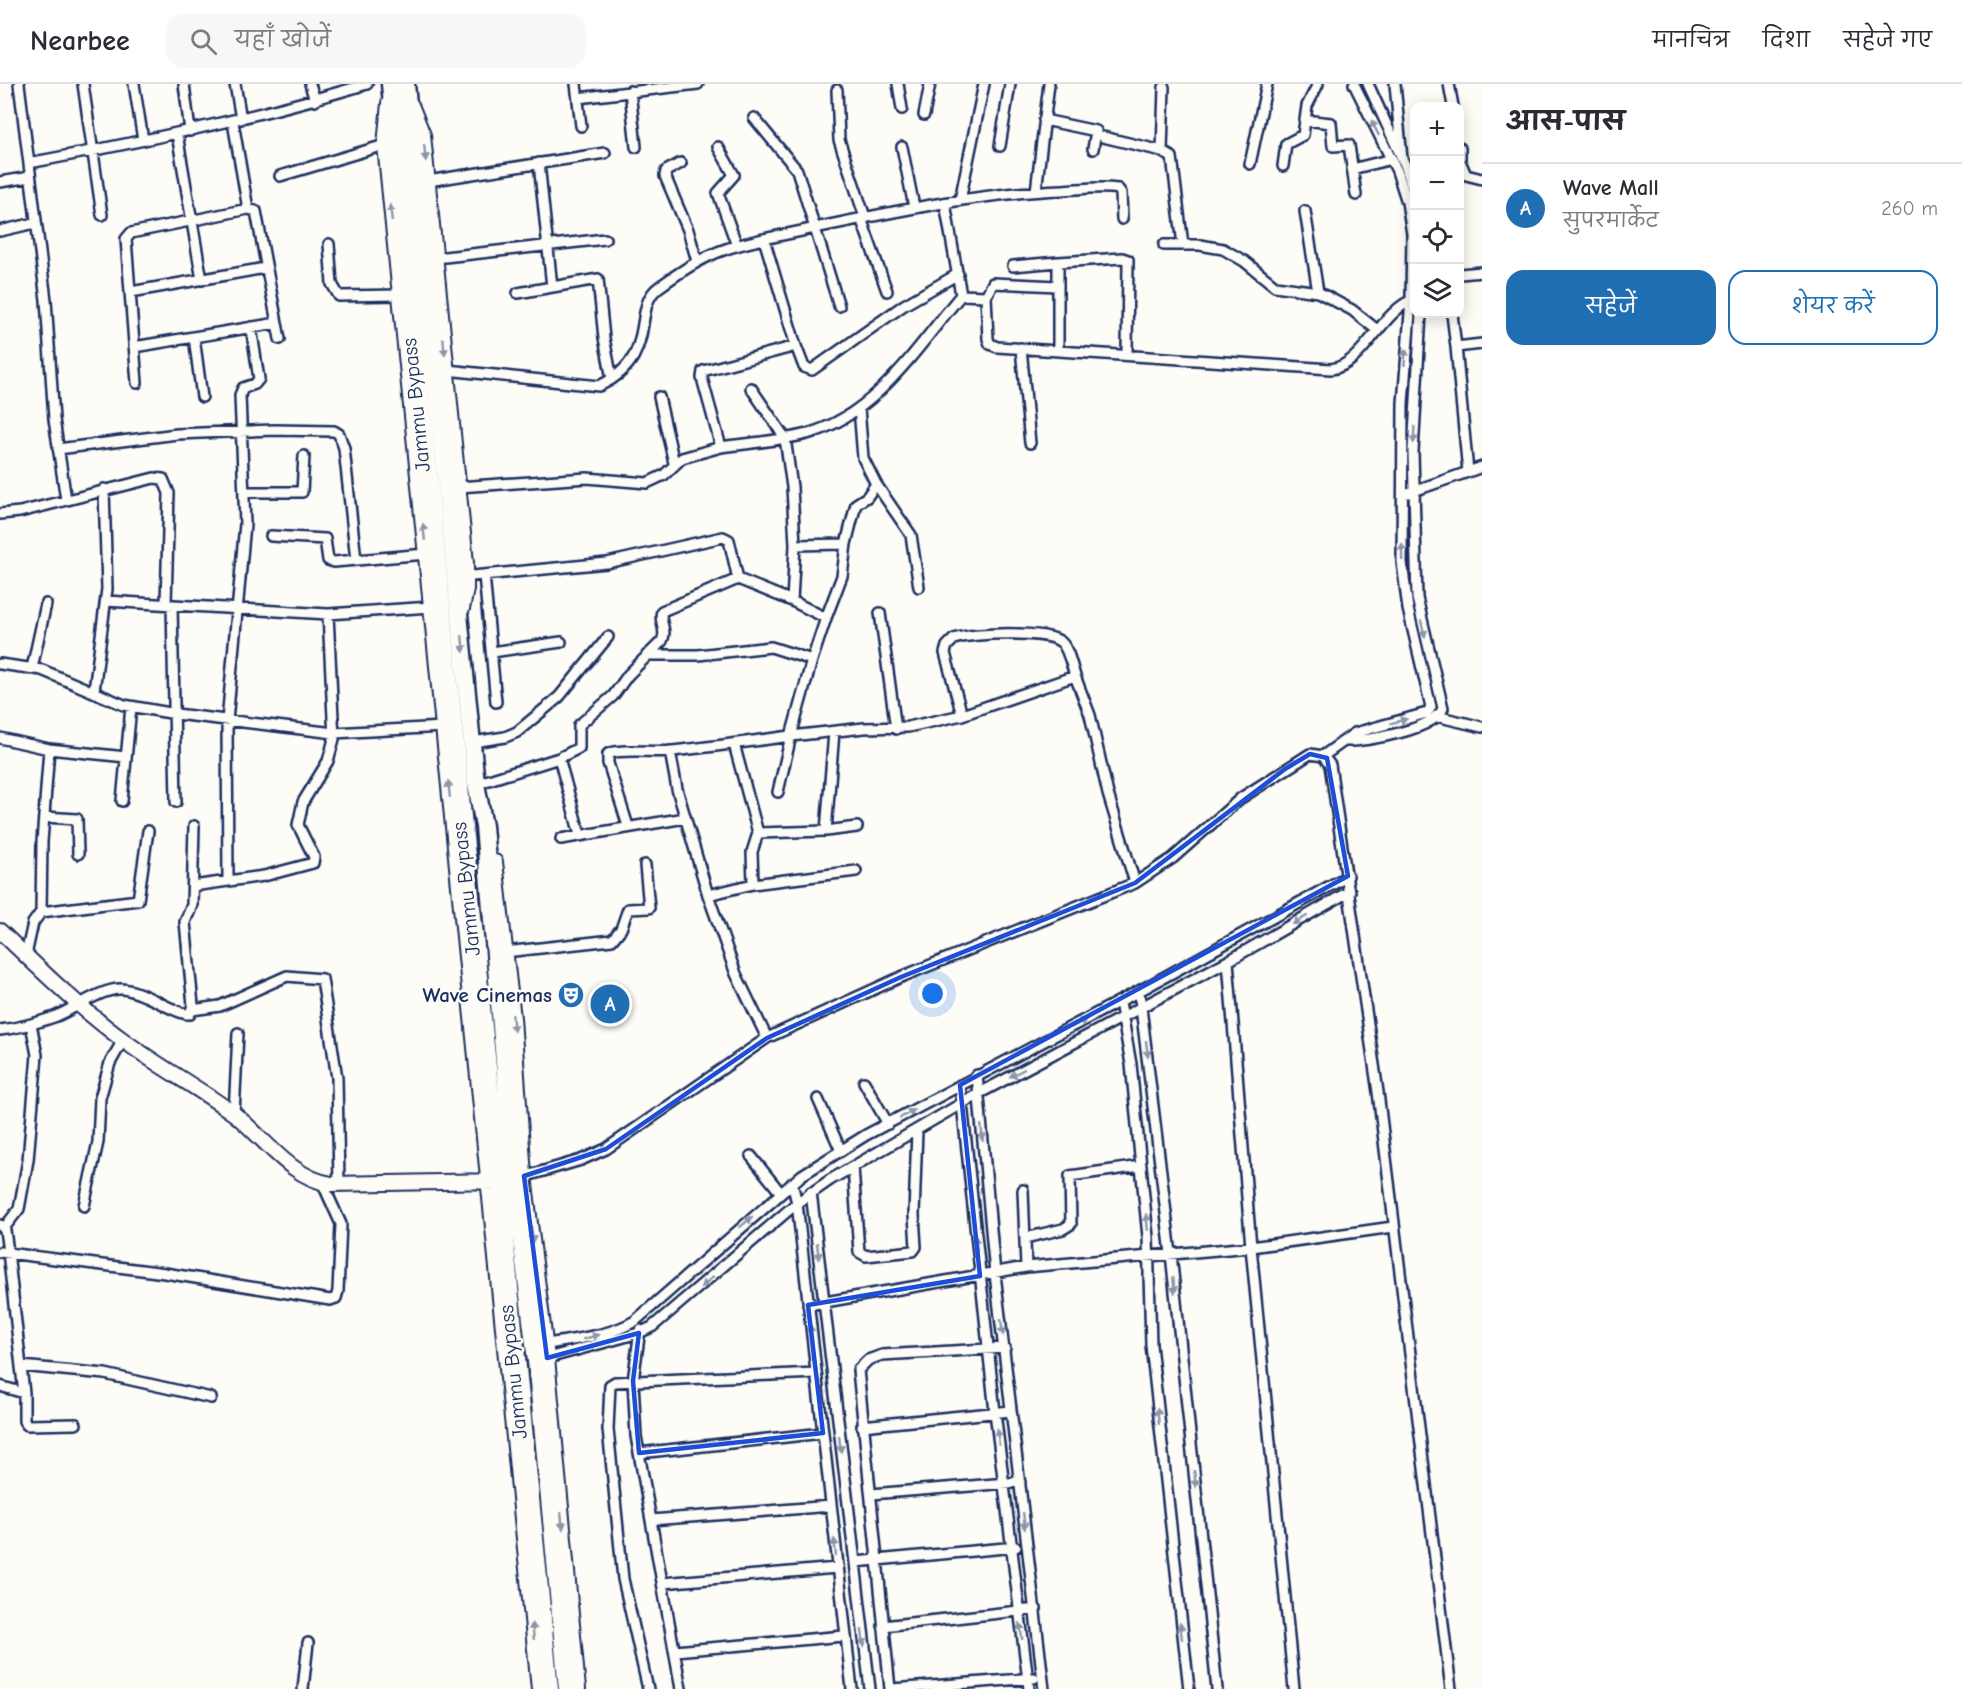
<!DOCTYPE html>
<html lang="hi">
<meta charset="utf-8">
<style>
body{margin:0;font-family:"Comic Neue","Playpen Sans Deva",sans-serif;background:#f7f7f7;color:#2b2b33}
.controls{position:absolute;right:18px;top:18px;display:grid;overflow:hidden;border-radius:12px;box-shadow:0 3px 15px #0003}
.controls button{width:54px;height:54px;display:grid;place-items:center;padding:0;border:0;border-bottom:2px solid #e1e1e2;background:#fff;color:#2b2b33;font:30px sans-serif}
.you{position:absolute;left:933px;top:910px;width:21px;height:21px;margin:-15px;border:4px solid #fff;border-radius:50%;background:#1a73e8;box-shadow:0 0 0 9px #1a73e833}
.badge{display:grid;place-items:center;width:39px;height:39px;border-radius:50%;background:#1f6fb2;color:#fff;font-size:20px;font-weight:700}
.pin{position:absolute;translate:-50% -50%;border:3px solid #fff;box-shadow:0 2px 6px #0006}
.list{margin:0;padding:0;list-style:none}
h2{display:flex;justify-content:space-between;align-items:center;height:78px;margin:0;padding:0 24px;font-size:26px}
h2 small{font-size:20px;font-weight:400;color:#7c7c81}
.list li{display:grid;grid-template-columns:39px 1fr auto;gap:18px;align-items:center;box-sizing:border-box;height:90px;padding:0 24px;border-top:2px solid #e1e1e2}
.list b{display:block;font-size:22px;white-space:nowrap}
.list p{margin:0;font-size:20px;white-space:nowrap;color:#7c7c81}
.list em{font-size:20px;font-style:normal;color:#7c7c81}
.actions{display:flex;gap:12px;padding:18px 24px}
.actions a{flex:1;padding:14px 0;border:2px solid #1f6fb2;border-radius:18px;text-align:center;font-size:21px;color:#1f6fb2}
.actions .main{background:#1f6fb2;color:#fff}
.icon{flex:none;width:33px;height:33px;fill:none;stroke:currentColor;stroke-width:2;stroke-linecap:round;stroke-linejoin:round}
.map{position:relative;flex:none;width:1482px;height:1605px;overflow:hidden}
header{display:flex;align-items:center;gap:36px;box-sizing:border-box;height:84px;padding:0 30px;background:#fff;border-bottom:2px solid #e1e1e2}
header strong{font-size:28px}
nav{display:flex;gap:33px;margin-inline-start:auto;font-size:21px}
.search{width:420px;height:54px;background:#f7f7f7;display:flex;align-items:center;gap:15px;box-sizing:border-box;padding:0 21px;border-radius:18px;color:#7c7c81;font-size:22px}
main{display:flex}
aside{flex:1;background:#fff}
.map>svg:first-child{display:block}
.lines{fill:none;stroke-linecap:round;stroke-linejoin:round}
.street-casing{stroke:#1b2f5e;stroke-width:14}
.secondary-casing{stroke:#1b2f5e;stroke-width:18}
.highway-casing{stroke:#1b2f5e;stroke-width:21}
.street{stroke:#fdfcf7;stroke-width:9}
.secondary{stroke:#fdfcf7;stroke-width:14}
.highway{stroke:#fdfcf7;stroke-width:16}
.oneway{fill:#8c96aa}
.marked{fill:none;stroke:#1d4ed8;stroke-width:4.5;stroke-linejoin:round}
.labels{text-anchor:middle;stroke-width:5;stroke-linejoin:round;paint-order:stroke}
.street-label{font-size:21px;fill:#1b2f5e;stroke:#fdfcf7}
.poi-label{font-size:21px;font-weight:bold;fill:#1b2f5e;stroke:#fdfcf7;text-anchor:end}
</style>
<header>
<strong>Nearbee</strong>
<div class="search"><svg class="icon" aria-label="search" viewBox="0 0 24 24"><circle cx="10" cy="10" r="6"/><path d="M15 15l6 6"/></svg>यहाँ खोजें</div>
<nav><a>मानचित्र</a><a>दिशा</a><a>सहेजे गए</a></nav>
</header>
<main>
<div class="map">
<svg width="1482" height="1605" viewBox="0 0 1482 1605">
<rect width="100%" height="100%" fill="#fdfcf7"/>
<filter id="ink" filterUnits="userSpaceOnUse"><feTurbulence type="fractalNoise" baseFrequency=".0167" numOctaves="2"/><feDisplacementMap in="SourceGraphic" scale="12" xChannelSelector="R" yChannelSelector="G"/><feConvolveMatrix kernelMatrix="1 2 1 2 8 2 1 2 1" color-interpolation-filters="sRGB"/></filter>
<g filter="url(#ink)">
<g class="lines">
<defs>
<path id="street" d="M19 0 46 216 54 335 66 416
M83 0 102 131
M134 0 143 56
M184 0 190 47
M235 0 241 35
M310 0 315 17
M576 0 581 42
M898 0 902 25
M1368 0 1406 83 1414 110
M1395 0 1402 75
M1449 0 1453 22
M837 6 839 56 865 133
M630 7 636 63
M578 14 698 0
M924 31 930 0
M754 34 797 86 839 222
M1044 36 1096 47 1093 65
M1305 36 1331 39 1333 62 1349 61 1356 111
M233 38 248 125
M177 50 202 196
M1103 53 1158 66 1172 73 1183 161
M1000 62 1010 0
M718 63 734 91 718 109 737 162
M902 63 914 123
M1460 64V77
M1162 67 1164 3
M1460 77 1466 91 1482 95
M29 79C145 57 254 34 367 0
M539 79 552 203
M681 79 666 87 665 92 688 146 697 177
M1250 80 1267 0
M1283 82 1286 60 1303 51 1307 22 1318 0
M1352 85 1392 75
M280 92 385 61
M428 97 605 69
M0 98 30 93
M1036 107 1049 0
M960 116 984 0
M1305 127 1318 208
M861 134 887 207
M0 147 35 139
M764 155 796 262 703 287 702 294 721 363C749 359 779 357 807 350 876 331 917 263 961 211L945 119
M329 160 332 200 339 212 400 211
M1164 161H1200L1223 165 1244 177 1275 202 1318 208 1352 226 1377 246
M436 174 605 155
M1058 178 1122 174 1128 176 1127 271
M1013 182 1058 178V266
M1460 190 1482 188
M131 208 265 184
M518 209 598 195 604 254 612 295
M961 211 986 212 988 255 990 260 997 263 1331 285C1364 281 1380 228 1414 215
M986 212 993 199 1058 202
M1452 230 1456 263 1482 260
M194 253 202 313
M796 262 804 283 812 286 904 221 958 190
M134 263 277 239
M1021 264 1030 359
M447 286 599 302C661 273 630 224 659 203 680 188 702 173 726 165 755 155 786 151 815 144 897 127 979 109 1063 106 1081 105 1100 102 1118 105L1121 109 1122 135
M137 299 126 155 131 149 248 125 256 127 280 255
M751 304 785 354 792 403 795 461 846 460 856 420 867 413 876 400 863 374 859 324
M659 313 674 379
M58 365 177 350 274 346 334 347 339 350 344 364 356 476
M1468 388 1482 383
M876 400 911 451 919 503
M458 403 587 394 647 399 664 391 682 374 721 363
M245 408H302L304 372
M1408 409 1468 388 1456 263
M0 430 20 428 154 394 163 395 169 409 166 520
M271 452 325 455 328 476 334 478 426 470
M795 461 792 517 826 534 842 492 846 460
M484 491 496 618
M462 493 607 479 723 453 729 456 738 495 792 517
M106 517 328 530 431 523
M172 521 176 718
M880 529 896 645
M492 568 561 558
M647 571H698L771 563 812 576 826 534
M0 580 42 586 124 621 176 630 334 649 443 643
M32 584 46 520
M94 607 107 505 104 405
M962 631 945 569 947 562 954 555C971 549 1047 546 1061 558 1068 564 1072 583 1075 592
M1436 632 1482 643
M834 648 826 747 857 743
M0 654 49 665 126 673
M1345 657C1366 658 1437 645 1443 624L1417 514 1413 368 1421 230
M473 658 505 653 517 648 559 613 608 553
M734 660 758 749 826 747
M670 667 677 705 708 811 753 800
M1323 672 1355 649 1427 629 1431 623 1408 525 1402 478 1403 319 1411 216 1412 150 1407 118 1397 87 1354 0
M559 674 579 664V641L613 612 628 591 662 557C668 546 658 537 662 527L738 495
M476 700 559 674 580 751
M778 708 791 652 864 644 908 643 962 631 1075 592 1090 631 1108 710 1135 799
M122 717 131 623
M44 733 77 735 78 770
M628 742 608 679V670C620 664 656 669 672 667 712 663 752 657 791 652L812 576
M758 749 752 768 753 800 856 787
M561 755 685 734
M228 797 227 637 245 440 240 311 243 304 255 300 259 295 251 243
M193 802 264 792 313 779 314 773 298 741 303 718 328 677 334 655 328 530
M708 811 736 890 767 954
M41 828 42 758 49 665
M505 868 612 856 621 845 628 825 649 824 645 781
M26 871 33 839 41 828 138 816 148 747
M1228 877 1251 1163 1294 1605
M1139 907 1171 1170 1217 1605
M1120 918 1131 980 1141 1082 1148 1153 1151 1261 1189 1605
M192 926 220 922 287 892 322 895 337 994 339 1100
M0 946C18 944 37 939 54 933 73 926 101 904 122 905 143 906 178 932 190 930L193 921 185 838 192 821 194 742
M977 991 995 1190 1044 1605
M864 998 888 1040
M960 1001 995 1328 1029 1605
M818 1015 841 1067
M234 1030 238 949
M751 1072 780 1108
M853 1083 859 1168 866 1172 913 1167 916 1163 914 1131 917 1046
M520 1094 581 1076 606 1065 767 954 901 893 1135 799 1173 774 1241 714 1310 670 1323 672 1330 681 1378 1008 1451 1605
M792 1099 797 1119 852 1605
M1023 1106 1026 1183
M811 1108 870 1605
M84 1122 98 1058 100 1014 110 979 123 956
M0 1141 5 1146 8 1168 24 1309V1337L27 1341 76 1340
M4 1144 19 1125 28 1076 37 971 31 940
M1025 1154 1063 1145 1071 1140 1070 1092 1141 1082
M0 1168 165 1189 330 1216 336 1214 338 1207 341 1140 322 1098
M808 1221 1026 1183 1251 1163 1393 1143
M640 1246 633 1297 636 1352 681 1605
M542 1261C574 1255 607 1253 635 1237L802 1091 866 1051 1139 907 1348 792
M544 1275 639 1249 652 1243 797 1119 830 1096 978 1010 1228 877 1350 807
M21 1282 105 1290 211 1314
M0 1302 24 1309
M862 1342 1011 1327
M639 1369 823 1349
M871 1410 1020 1398
M651 1436 831 1422
M855 1478 1016 1463
M662 1499 837 1484
M883 1542 1036 1525
M675 1567 844 1552
M303 1605 308 1559
M648 1605 623 1495 608 1345 610 1301 615 1298 816 1289
M890 1605 858 1286 868 1276 882 1271 1005 1264
M892 1605 1034 1594"/>
<path id="secondary" d="M389 19 385 61 539 1605
M411 21 423 51 466 479V505L462 525
M495 778 513 934 524 1092 547 1274 578 1605
M0 847C39 884 79 924 123 956 158 982 197 1003 233 1029 264 1053 290 1094 331 1100L497 1097"/>
<path id="highway" d="M390 0 550 1605
M406 0 476 700 484 742 514 1095 536 1277 567 1605"/>
</defs>
<use href="#street" class="street-casing"/>
<use href="#secondary" class="secondary-casing"/>
<use href="#highway" class="highway-casing"/>
<use href="#street" class="street"/>
<use href="#secondary" class="secondary"/>
<use href="#highway" class="highway"/>
</g>
<defs><path id="oneway-solid" d="M-6-.8H1V-3.2L6.5 0L1 3.2V.8H-6Z" transform="scale(1.5)"/></defs>
<g class="oneway">
<use href="#oneway-solid" transform="translate(1375 44) rotate(-117)"/>
<use href="#oneway-solid" transform="translate(425 69) rotate(84)"/>
<use href="#oneway-solid" transform="translate(391 129) rotate(-96)"/>
<use href="#oneway-solid" transform="translate(444 263) rotate(85)"/>
<use href="#oneway-solid" transform="translate(1405 273) rotate(-86)"/>
<use href="#oneway-solid" transform="translate(1414 351) rotate(93)"/>
<use href="#oneway-solid" transform="translate(424 448) rotate(-96)"/>
<use href="#oneway-solid" transform="translate(1402 468) rotate(-91)"/>
<use href="#oneway-solid" transform="translate(1423 545) rotate(76)"/>
<use href="#oneway-solid" transform="translate(463 560) rotate(84)"/>
<use href="#oneway-solid" transform="translate(1399 637) rotate(-15)"/>
<use href="#oneway-solid" transform="translate(449 705) rotate(-96)"/>
<use href="#oneway-solid" transform="translate(1300 836) rotate(150)"/>
<use href="#oneway-solid" transform="translate(513 939) rotate(85)"/>
<use href="#oneway-solid" transform="translate(1079 939) rotate(-27)"/>
<use href="#oneway-solid" transform="translate(1147 965) rotate(83)"/>
<use href="#oneway-solid" transform="translate(1017 989) rotate(152)"/>
<use href="#oneway-solid" transform="translate(907 1030) rotate(-29)"/>
<use href="#oneway-solid" transform="translate(982 1049) rotate(84)"/>
<use href="#oneway-solid" transform="translate(746 1138) rotate(-41)"/>
<use href="#oneway-solid" transform="translate(1147 1138) rotate(-96)"/>
<use href="#oneway-solid" transform="translate(532 1150) rotate(83)"/>
<use href="#oneway-solid" transform="translate(976 1160) rotate(-96)"/>
<use href="#oneway-solid" transform="translate(818 1167) rotate(83)"/>
<use href="#oneway-solid" transform="translate(707 1198) rotate(139)"/>
<use href="#oneway-solid" transform="translate(1174 1201) rotate(84)"/>
<use href="#oneway-solid" transform="translate(1002 1243) rotate(83)"/>
<use href="#oneway-solid" transform="translate(811 1249) rotate(-97)"/>
<use href="#oneway-solid" transform="translate(591 1253) rotate(-15)"/>
<use href="#oneway-solid" transform="translate(1158 1332) rotate(-96)"/>
<use href="#oneway-solid" transform="translate(998 1353) rotate(-98)"/>
<use href="#oneway-solid" transform="translate(840 1360) rotate(83)"/>
<use href="#oneway-solid" transform="translate(1195 1395) rotate(84)"/>
<use href="#oneway-solid" transform="translate(562 1437) rotate(84)"/>
<use href="#oneway-solid" transform="translate(1024 1437) rotate(84)"/>
<use href="#oneway-solid" transform="translate(835 1463) rotate(-96)"/>
<use href="#oneway-solid" transform="translate(533 1547) rotate(-96)"/>
<use href="#oneway-solid" transform="translate(1021 1547) rotate(-98)"/>
<use href="#oneway-solid" transform="translate(1181 1547) rotate(-97)"/>
<use href="#oneway-solid" transform="translate(863 1554) rotate(82)"/>
</g>
</g>
<path class="marked" d="M1310 670 1327 674 1348 792 960 1001 980 1192 808 1221 823 1349 639 1369 633 1297 639 1249 547 1274 524 1092 606 1065 767 954 901 893 1135 799 1285 685Z"/>
<defs>
<symbol id="theatre-disc" viewBox="-11 -11 22 22"><circle r="9.5" fill="#1f6fb2" stroke="#fdfcf7"/><path d="M-5-5.5Q0-4 5-5.5V0Q5 5 0 6Q-5 5-5 0ZM-3.3-2.5H-1v1.5H-3.3ZM1-2.5H3.3v1.5H1ZM-2.8 1Q0 5.5 2.8 1Z" fill="#fff"/></symbol>
</defs>
<g fill-rule="evenodd">
<use href="#theatre-disc" x="556" y="896" width="30" height="30"/>
</g>
<g class="labels">
<g class="street-label">
<text transform="translate(416 321) rotate(-96)" y="7">Jammu Bypass</text>
<text transform="translate(466 805) rotate(-96)" y="7">Jammu Bypass</text>
<text transform="translate(513 1288) rotate(-96)" y="7">Jammu Bypass</text>
</g>
<g class="poi-label">
<text x="552" y="918">Wave Cinemas</text>
</g>
</g>
</svg>
<div class="controls">
<button>+</button>
<button>−</button>
<button><svg class="icon" aria-label="locate" viewBox="0 0 24 24"><circle cx="12" cy="12" r="6"/><path d="M12 2v4M12 18v4M2 12h4M18 12h4"/></svg></button>
<button><svg class="icon" aria-label="layers" viewBox="0 0 24 24"><path d="M12 4l9 5-9 5-9-5zM3 14l9 5 9-5"/></svg></button>
</div>
<div class="you"></div>
<div class="pin badge" style="left:610px;top:920px">A</div>
</div>
<aside>
<h2>आस-पास<small></small></h2>
<ul class="list">
<li><span class="badge">A</span><div><b>Wave Mall</b><p>सुपरमार्केट</p></div><em>260 m</em></li>
</ul>
<div class="actions"><a class="main">सहेजें</a><a>शेयर करें</a></div>
</aside>
</main>
